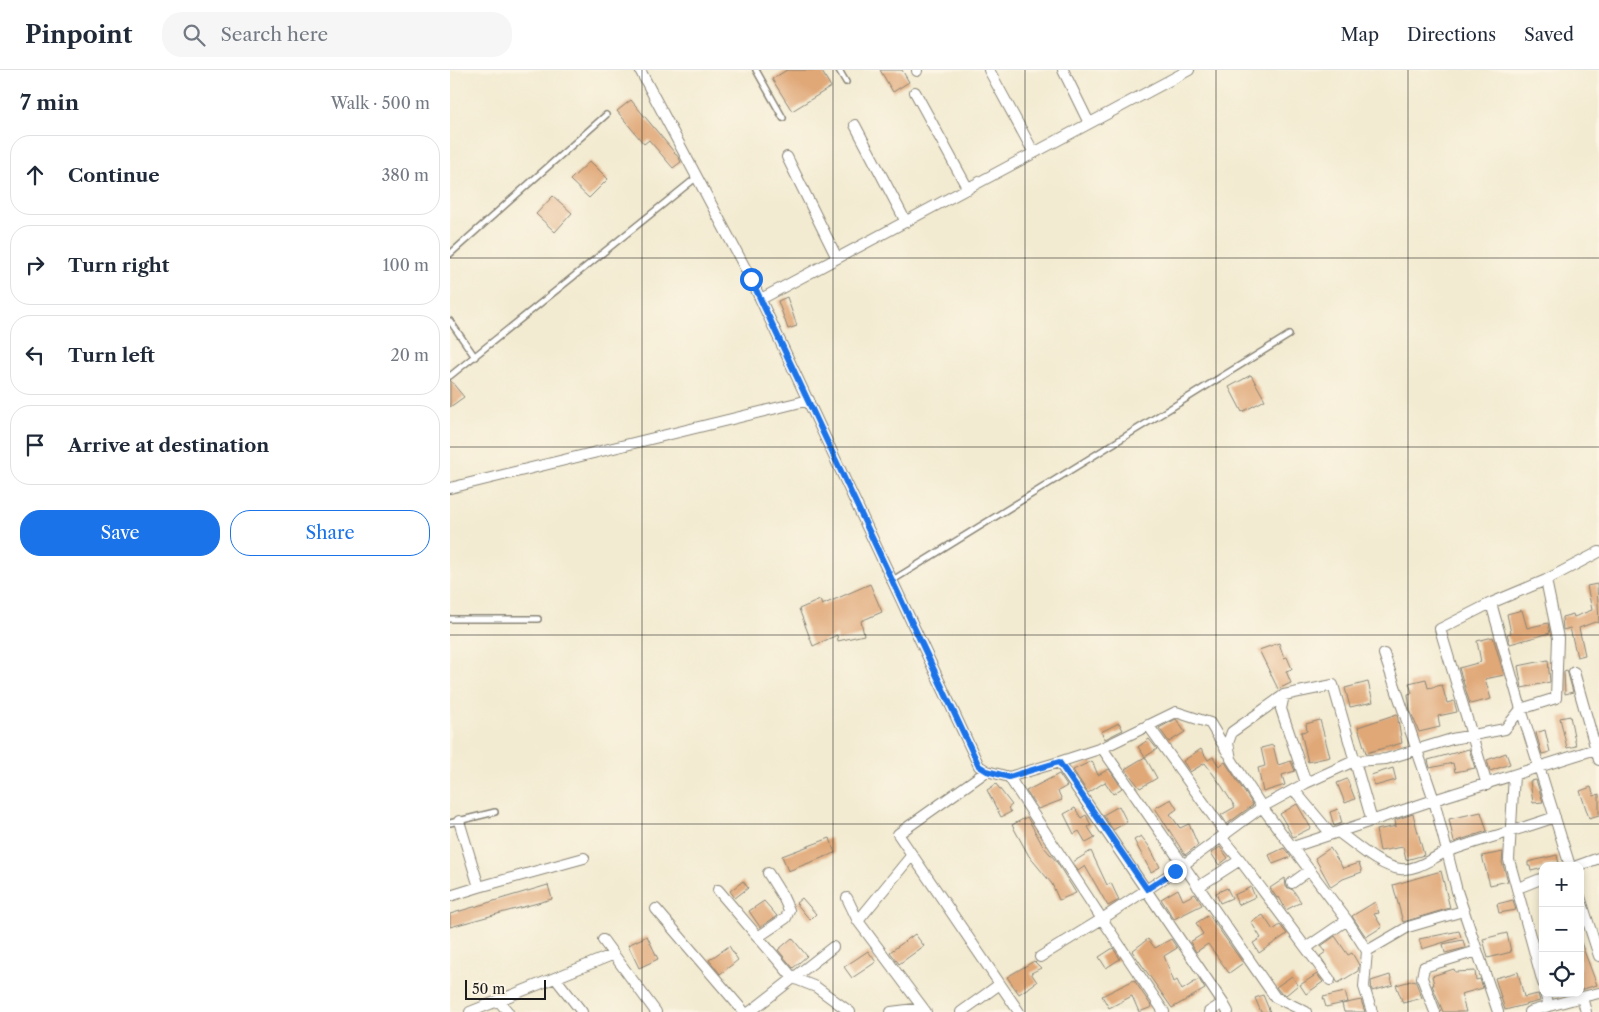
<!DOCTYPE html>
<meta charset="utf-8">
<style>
body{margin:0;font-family:"Libre Caslon Text",serif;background:#f6f6f7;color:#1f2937}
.controls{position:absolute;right:15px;bottom:15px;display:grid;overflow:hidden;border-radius:10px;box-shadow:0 2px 8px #0003}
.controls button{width:45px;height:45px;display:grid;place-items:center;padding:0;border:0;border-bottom:1px solid #e0e1e3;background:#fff;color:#1f2937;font:25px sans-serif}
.scale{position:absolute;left:15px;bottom:12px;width:81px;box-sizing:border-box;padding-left:5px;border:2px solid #1c1c1c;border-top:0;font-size:14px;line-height:18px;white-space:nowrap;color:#1c1c1c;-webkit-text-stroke:4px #fcf5e5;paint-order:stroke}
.stop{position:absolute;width:15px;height:15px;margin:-11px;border:4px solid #1a73e8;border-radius:50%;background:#fff}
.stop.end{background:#1a73e8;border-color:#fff;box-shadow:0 1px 5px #0008}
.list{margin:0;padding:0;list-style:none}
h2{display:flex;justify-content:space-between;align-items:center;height:65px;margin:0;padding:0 20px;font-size:21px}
h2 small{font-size:16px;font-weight:400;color:#747a83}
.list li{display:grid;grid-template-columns:32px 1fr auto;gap:15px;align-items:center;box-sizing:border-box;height:80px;margin:0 10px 10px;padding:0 10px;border:1px solid #e0e1e3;border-radius:20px}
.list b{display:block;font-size:19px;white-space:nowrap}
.list em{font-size:16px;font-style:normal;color:#747a83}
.actions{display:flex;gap:10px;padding:15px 20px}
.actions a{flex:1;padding:11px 0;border:1px solid #1a73e8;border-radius:20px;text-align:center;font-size:18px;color:#1a73e8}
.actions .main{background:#1a73e8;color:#fff}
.icon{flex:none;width:28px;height:28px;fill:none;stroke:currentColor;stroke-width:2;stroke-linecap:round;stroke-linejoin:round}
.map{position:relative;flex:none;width:1149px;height:942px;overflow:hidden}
header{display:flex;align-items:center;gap:30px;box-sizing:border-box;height:70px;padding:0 25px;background:#fff;border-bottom:1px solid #e0e1e3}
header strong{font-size:24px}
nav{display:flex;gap:28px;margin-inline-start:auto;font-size:18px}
.search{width:350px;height:45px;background:#f6f6f7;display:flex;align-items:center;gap:12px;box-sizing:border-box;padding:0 18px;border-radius:20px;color:#747a83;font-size:19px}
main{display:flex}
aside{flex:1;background:#fff}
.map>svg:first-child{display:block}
.building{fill:#e0a777}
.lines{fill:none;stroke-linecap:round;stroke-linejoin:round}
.service-casing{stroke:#888476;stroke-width:8}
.minor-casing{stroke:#888476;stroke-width:12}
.service{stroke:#fff;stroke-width:5}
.minor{stroke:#fff;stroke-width:10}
.route{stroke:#1a73e8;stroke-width:6}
.grid{fill:none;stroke:#1c1c1c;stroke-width:1;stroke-opacity:0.55}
</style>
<header>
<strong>Pinpoint</strong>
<div class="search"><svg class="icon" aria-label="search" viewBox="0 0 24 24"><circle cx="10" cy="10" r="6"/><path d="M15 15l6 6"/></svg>Search here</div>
<nav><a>Map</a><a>Directions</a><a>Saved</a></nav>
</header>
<main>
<aside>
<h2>7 min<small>Walk · 500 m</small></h2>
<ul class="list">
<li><svg class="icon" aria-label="ahead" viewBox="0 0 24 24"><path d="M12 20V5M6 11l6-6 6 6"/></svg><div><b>Continue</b></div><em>380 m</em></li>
<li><svg class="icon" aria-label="right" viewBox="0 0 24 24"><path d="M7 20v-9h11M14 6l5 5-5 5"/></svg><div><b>Turn right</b></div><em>100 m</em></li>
<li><svg class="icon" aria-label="left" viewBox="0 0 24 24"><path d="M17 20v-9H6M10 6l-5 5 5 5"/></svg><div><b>Turn left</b></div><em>20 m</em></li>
<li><svg class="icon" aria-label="arrive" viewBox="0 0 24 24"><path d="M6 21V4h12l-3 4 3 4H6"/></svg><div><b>Arrive at destination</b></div></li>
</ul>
<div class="actions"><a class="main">Save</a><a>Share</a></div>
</aside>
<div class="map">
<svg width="1149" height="942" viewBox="0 0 1149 942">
<rect width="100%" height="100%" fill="#fcf5e5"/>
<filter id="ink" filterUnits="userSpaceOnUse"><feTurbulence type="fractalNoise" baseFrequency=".02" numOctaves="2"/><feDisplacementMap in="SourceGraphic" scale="10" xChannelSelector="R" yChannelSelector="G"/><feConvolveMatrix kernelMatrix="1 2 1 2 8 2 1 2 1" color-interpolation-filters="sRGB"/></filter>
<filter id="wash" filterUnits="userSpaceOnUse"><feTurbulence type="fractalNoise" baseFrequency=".0096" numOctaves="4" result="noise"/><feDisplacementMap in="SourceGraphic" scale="20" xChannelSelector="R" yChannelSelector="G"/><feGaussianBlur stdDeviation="1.12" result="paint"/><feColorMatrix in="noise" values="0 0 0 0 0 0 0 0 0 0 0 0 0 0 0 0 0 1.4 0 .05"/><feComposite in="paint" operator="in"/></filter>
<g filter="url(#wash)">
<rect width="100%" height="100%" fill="#f3ebd1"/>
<g id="blocks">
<path class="building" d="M337 0H371L381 17 342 41 322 9Z
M430 0H452L459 12 443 22Z
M181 30 229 88 231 92 223 98 199 70 194 74 167 41Z
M140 91 158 109 139 128 120 110Z
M103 126 122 143 105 162 86 144Z
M337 227 347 256 338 259 328 231Z
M801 305 815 330 792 342 779 317Z
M0 310 14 327 0 337Z
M420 514 432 542 411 551 414 565 388 571 387 565 363 576 349 539 370 530 372 535Z
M1147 514 1149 553 1145 552 1129 558 1135 585 1127 587 1120 558 1113 560 1112 547 1123 544 1124 547 1142 540 1137 516Z
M1072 540 1077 558 1098 553 1100 563 1060 574 1057 564 1061 563 1057 544Z
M1043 567 1054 605 1035 609 1041 629 1020 634 1009 598 1031 592 1027 571Z
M829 573 834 588 837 587 842 599 836 601 841 613 828 619 809 580Z
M1098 590 1100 612 1072 618 1068 596Z
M1117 600 1123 622 1115 624 1114 601Z
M976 609 978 618 992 615 997 633 1004 631 1007 642 988 646 990 657 969 662 960 640 958 624 962 623 959 613Z
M918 612 923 632 900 637 895 618Z
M947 644 952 673 916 683 908 657Z
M1120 646 1126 676 1117 678 1110 648Z
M726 649 735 662 719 672 709 658Z
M870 650 880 687 858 692 851 662 857 661 856 654Z
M669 653 673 660 655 669 651 662Z
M1095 660 1100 682 1092 684 1086 663Z
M699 669 707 679 695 687 688 677Z
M823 675 828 695 841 691 845 701 832 705 835 715 813 722 808 698 815 696 811 678Z
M751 679 758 690 763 687 769 696 775 692 803 735 777 754 771 745 785 737 771 715 755 693 740 702 733 691Z
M1019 679 1025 698 1005 702 1003 693 980 698 978 690Z
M1056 683 1060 694 1040 701 1037 690Z
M695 687 707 708 690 718 675 699Z
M642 691 648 705 659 699 672 718 663 724 655 712 638 723 623 700Z
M943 698 946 710 925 716 921 705Z
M609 704 617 716 608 721 612 730 588 739 576 721Z
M897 709 905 729 895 733 887 713Z
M1086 710 1093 732 1083 733 1080 711Z
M546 714 562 735 558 738 561 742 551 747 537 720Z
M1141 717 1144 726 1149 724V745L1139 748 1130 721Z
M721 729 727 739 720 744 730 758 739 754 748 775 735 785 705 738Z
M847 734 861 758 843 767 830 744Z
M669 736 677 752 663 760 653 745Z
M625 738 631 748 636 745 641 755 638 757 645 768 636 773 629 761 624 764 614 744Z
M888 739 892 753 884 756 880 742Z
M1031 742 1037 761 1004 772 999 749Z
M963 744 974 785 956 790 953 777 930 781 926 760 946 756 945 750Z
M577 747 593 776 606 791 626 823 609 830 602 814 579 786 562 755Z
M691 766 699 776 710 797 701 802 684 770Z
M380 768 385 783 338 801 332 786Z
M770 777 778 788 769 795 761 783Z
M834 778 841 787 823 794 819 785Z
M880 778 893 798 909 793 912 802 893 809 881 817 865 788Z
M641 781 657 815 661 813 669 830 658 836 635 796 628 801 623 792Z
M1053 782 1052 792 1058 811 1040 815 1032 786Z
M1107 785 1109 794 1093 796V798L1081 801 1080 796H1078V792Z
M991 801 1000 838 953 852 943 815Z
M835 808 836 817 843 820 851 832 836 840 829 827 827 828 820 818Z
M293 811 298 818 285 828 280 821Z
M98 815 102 829 0 857V844Z
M801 817 805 827 788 835 784 825Z
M777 818 782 828 770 833 766 823Z
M728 819 733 830 745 824 752 835 724 849 711 829Z
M352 828 366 844 360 850 346 833Z
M1063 830 1066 840 1049 843 1047 834Z
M314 831 327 846 310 857 299 841Z
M925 832 929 843 924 844 932 857 916 867 902 846Z
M759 845 793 893 779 903 758 874 746 882 740 872 753 864 746 853Z
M813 845 823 860 830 855 837 864 809 883 803 873 811 868 801 852Z
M1009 861 1011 867 972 879 969 869Z
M1057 863 1061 882 1038 888 1033 869Z
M465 864 474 876 449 894 440 882Z
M197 866 208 889 189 898 178 875Z
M885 866 898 885 902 883 909 895 908 901 888 913 870 886 876 882 871 876Z
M342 868 357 886 343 898 328 880Z
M698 869 705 878 721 869 727 878 714 886 724 912 727 910 732 920 749 909 755 919 722 938 682 881Z
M1013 870 1015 878 995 883 993 874Z
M1130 870 1147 915 1130 920Z
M279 876 288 890 270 904 259 890Z
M663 878 670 889 656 898 649 887Z
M418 881 426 892 402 908 394 897Z
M584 891 591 898 581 903 587 912 569 924 557 907Z
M1004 899 1005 902 1025 901 1026 910 1030 909 1033 918 1011 924 1016 942H993L982 915H984L982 906Z
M1068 902 1074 927 1088 924 1090 931 1055 940 1045 908Z
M867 904 873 912 856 924 850 915Z
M940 905 943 915 922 921 921 911Z
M842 906 848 915 836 925 830 922 826 917Z
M684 910 702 937 689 942 682 926 659 938 652 926Z
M965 910 972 928 953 933 946 915Z
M895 922 898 932 876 937 873 927Z
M813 925 820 942H811L805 928Z
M911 930 915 942H894L892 934Z"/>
</g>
</g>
<g filter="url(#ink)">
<use href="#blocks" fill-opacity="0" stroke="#888476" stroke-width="1"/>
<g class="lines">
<defs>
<path id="service" d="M306 0 333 48
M389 0 396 12
M0 184 156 45
M0 251 25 287
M0 306 247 107
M443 510 839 265
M0 549H88
M0 753 45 742"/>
<path id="minor" d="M190 0 301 209 529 696 537 701
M467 0V1
M539 0 584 83
M613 0 639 53
M465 22 518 119
M405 55 456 152
M337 87 387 188
M311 229 739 0
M0 418 359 330
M1041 533 1071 639 1120 796
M934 584 984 730 1149 678
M1124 602 1149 690
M834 625 782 662 778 673 781 689 812 737 897 850 856 878
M698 655 776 764
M652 678 825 927 856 942
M609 692 652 678 726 642 760 653 778 683
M1064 705 1059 790 1093 913
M559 707 609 692 773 933 759 942
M856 713 831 639 834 625 883 615 922 751
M1037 715 990 559 1041 533 1096 510
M844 720 881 764
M888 762C906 774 928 796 950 799 966 801 982 788 996 782 1032 769 1069 760 1105 747
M843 777 984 730 1007 821 1048 942
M790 790 880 910
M1127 796 1149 788
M842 813 860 800
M29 817 134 788
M748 817 790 790 771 767
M1068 818 1093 808
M268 820 343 908 366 917 400 942
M0 826 29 817 9 751
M1130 827 1149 886
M397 828 408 851 476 942
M206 839 294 942
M897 850 917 881 914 917 922 942
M408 851 462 785
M308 867 336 848 339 840 333 827 318 803
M153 870 206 942
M917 881 958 857 1013 841
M106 909 132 942
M1132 927 1149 923
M48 930 58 942
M773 933 778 942
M1099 936 1132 927 1136 942
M20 942 162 885
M300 942 383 877
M441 942 473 938
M511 942 550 914
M569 942 448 764 537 701 559 707 652 849 590 887
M714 942 652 849 725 801 812 737 856 713 904 691 936 689 1002 669 1055 659 1071 639 1106 628 1108 568 1096 510 1149 482
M985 942 972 908 974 897 1027 881
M1079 942 1099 936 1095 923"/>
</defs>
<use href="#service" class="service-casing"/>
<use href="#minor" class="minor-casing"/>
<use href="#service" class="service"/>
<use href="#minor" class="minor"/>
</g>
</g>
<g class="lines" filter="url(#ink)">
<path class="route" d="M301 209 529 696 537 701 559 707 609 692 697 819 725 801"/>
</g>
<path class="grid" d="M192 0V942M383 0V942M575 0V942M766 0V942M958 0V942M0 188H1149M0 377H1149M0 565H1149M0 754H1149"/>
</svg>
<div class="controls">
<button>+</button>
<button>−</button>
<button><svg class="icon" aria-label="locate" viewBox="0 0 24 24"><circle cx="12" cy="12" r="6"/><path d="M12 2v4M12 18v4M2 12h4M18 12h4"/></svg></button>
</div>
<div class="scale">50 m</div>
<div class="stop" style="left:301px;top:209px"></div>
<div class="stop end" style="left:725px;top:801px"></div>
</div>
</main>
